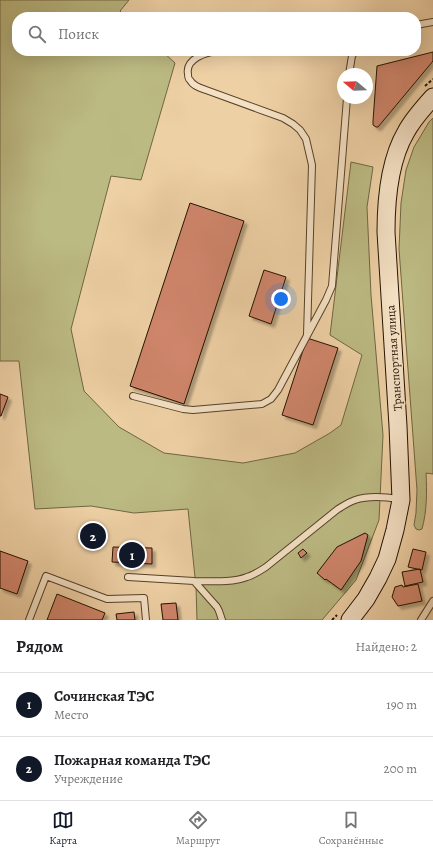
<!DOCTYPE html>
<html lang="ru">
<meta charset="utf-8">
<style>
body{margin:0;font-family:Alegreya,serif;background:#f2f2f2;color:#202124}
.compass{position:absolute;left:337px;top:68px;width:36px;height:36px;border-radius:50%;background:#fff;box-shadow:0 4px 16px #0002;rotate:289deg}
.you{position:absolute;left:281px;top:299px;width:14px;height:14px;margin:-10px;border:3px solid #fff;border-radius:50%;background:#1a73e8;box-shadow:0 0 0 6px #1a73e833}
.badge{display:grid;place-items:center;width:26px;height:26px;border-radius:50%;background:#111827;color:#fff;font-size:13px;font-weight:700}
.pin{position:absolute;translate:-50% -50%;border:2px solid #fff;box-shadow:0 1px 4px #0006}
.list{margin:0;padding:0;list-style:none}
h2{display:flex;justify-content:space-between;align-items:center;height:52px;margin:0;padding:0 16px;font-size:17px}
h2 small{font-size:13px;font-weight:400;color:#757577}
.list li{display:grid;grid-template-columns:26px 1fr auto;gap:12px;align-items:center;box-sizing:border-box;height:64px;padding:0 16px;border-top:1px solid #e0e0e0}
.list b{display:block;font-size:15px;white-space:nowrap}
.list p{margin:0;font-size:13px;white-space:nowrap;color:#757577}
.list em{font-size:13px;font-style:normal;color:#757577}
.icon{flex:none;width:22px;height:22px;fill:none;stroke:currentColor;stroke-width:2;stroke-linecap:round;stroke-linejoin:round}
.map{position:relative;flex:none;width:433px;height:620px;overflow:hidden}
.search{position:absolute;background:#fff;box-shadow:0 4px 16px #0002;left:12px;right:12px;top:12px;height:44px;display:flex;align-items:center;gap:10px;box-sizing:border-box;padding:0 14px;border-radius:16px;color:#757577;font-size:15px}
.sheet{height:180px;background:#fff}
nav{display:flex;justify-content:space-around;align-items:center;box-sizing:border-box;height:56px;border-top:1px solid #e0e0e0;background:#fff;font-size:11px;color:#757577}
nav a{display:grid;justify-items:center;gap:2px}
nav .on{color:#111827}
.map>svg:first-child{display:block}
.green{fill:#bcba83;stroke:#706642}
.building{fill:#d0866c;stroke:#231200;filter:url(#shadow)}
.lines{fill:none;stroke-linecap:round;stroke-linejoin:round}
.service-casing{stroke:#564229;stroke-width:8}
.secondary-casing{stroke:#231200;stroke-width:19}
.path{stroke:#231200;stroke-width:2;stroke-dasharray:3 2;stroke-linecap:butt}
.service{stroke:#f4e0c4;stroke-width:6}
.secondary{stroke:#f4e0c4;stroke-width:17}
.labels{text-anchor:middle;stroke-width:3;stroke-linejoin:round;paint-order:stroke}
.street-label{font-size:12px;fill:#231200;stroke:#f4e0c4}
</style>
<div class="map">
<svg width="433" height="620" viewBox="0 0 433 620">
<defs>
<filter id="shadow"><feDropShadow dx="3.5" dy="3.5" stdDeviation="1" flood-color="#0004"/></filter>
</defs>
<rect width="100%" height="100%" fill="#eed0a5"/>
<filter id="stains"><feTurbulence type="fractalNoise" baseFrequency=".005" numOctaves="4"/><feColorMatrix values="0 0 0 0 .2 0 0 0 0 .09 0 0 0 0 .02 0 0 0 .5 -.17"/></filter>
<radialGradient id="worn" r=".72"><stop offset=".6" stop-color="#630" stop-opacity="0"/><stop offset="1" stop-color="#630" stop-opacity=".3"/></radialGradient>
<path class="green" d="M0 0H129L120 11 126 17H17V51H162L175 63 141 180 111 176 71 329 84 391 119 427 164 453 243 463 295 453 330 433 341 425 362 355 330 335 351 162 373 167 367 207 371 295 383 435 379 520 356 580 322 620H197L196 587 188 509 134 513 91 506 35 509 19 361H0Z
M433 118V474L426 473C427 492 427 511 422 529L419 530 416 529 414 525 416 513 417 490 399 249 401 203 406 170 414 147 429 122Z"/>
<path class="building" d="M433 52V61L378 127H376L373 125V121L377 66Z
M190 203 244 221 184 404 130 386Z
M264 270 286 277 271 324 249 316Z
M307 338 338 348 313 425 282 415Z
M0 394 8 397 1 416H0Z
M365 533 368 535 361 561 341 590 326 579 325 580 317 573 337 547Z
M113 547 152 548V564L112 562Z
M303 549 307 553 301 558 298 553Z
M413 549 426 552 422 570 408 567Z
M0 551 28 561 17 594 0 588Z
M420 569 423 582 405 586 402 572Z
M418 584 422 601 398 606 392 597 395 587 402 585 403 587Z
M57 594 105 613 102 620H47Z
M176 603 178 620H163L161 604Z
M134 612 135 620H117L116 614Z"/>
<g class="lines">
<defs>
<path id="service" d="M416 25 433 22
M218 51C206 52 185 59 188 74 188 76 188 79 190 80 193 86 200 88 206 90L283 118 293 124 300 130 306 139 312 165 307 335
M349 74 352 56 355 51
M133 396 183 409 193 410 262 404 271 399 278 390 326 300 332 286 347 98
M128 577 194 581 217 607 219 611 222 620
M194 581C210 581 232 583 247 577 254 575 260 571 266 567L338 509C343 506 349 502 355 500 367 496 386 497 399 499
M29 620 46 576 107 599 144 598 146 620
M421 620 433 601"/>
<path id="secondary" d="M350 620 366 599 378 578 387 559 395 530 401 500 398 426 386 232C386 199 389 161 406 132 413 119 423 108 433 97"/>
</defs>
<use href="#service" class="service-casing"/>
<use href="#secondary" class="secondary-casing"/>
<path class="path" d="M425 86 433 79
M332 620 337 615"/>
<use href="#service" class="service"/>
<use href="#secondary" class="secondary"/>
</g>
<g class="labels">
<g class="street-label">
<text transform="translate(394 358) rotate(-94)" y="4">Транспортная улица</text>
</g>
</g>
<rect width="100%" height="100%" filter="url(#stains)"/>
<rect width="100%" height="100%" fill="url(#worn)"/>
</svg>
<svg class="compass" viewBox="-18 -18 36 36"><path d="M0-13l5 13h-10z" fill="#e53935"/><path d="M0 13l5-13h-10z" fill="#757577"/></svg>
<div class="you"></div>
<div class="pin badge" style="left:132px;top:555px">1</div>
<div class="pin badge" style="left:93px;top:536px">2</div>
<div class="search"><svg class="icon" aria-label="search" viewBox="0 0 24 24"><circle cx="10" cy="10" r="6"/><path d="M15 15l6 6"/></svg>Поиск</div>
</div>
<section class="sheet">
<h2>Рядом<small>Найдено: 2</small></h2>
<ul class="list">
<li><span class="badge">1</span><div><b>Сочинская ТЭС</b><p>Место</p></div><em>190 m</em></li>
<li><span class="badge">2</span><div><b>Пожарная команда ТЭС</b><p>Учреждение</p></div><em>200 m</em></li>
</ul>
</section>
<nav>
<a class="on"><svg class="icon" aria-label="map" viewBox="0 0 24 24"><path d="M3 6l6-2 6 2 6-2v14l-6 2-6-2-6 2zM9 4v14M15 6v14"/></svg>Карта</a>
<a><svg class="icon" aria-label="directions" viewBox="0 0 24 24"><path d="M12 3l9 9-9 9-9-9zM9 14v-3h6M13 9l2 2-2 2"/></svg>Маршрут</a>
<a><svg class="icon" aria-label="saved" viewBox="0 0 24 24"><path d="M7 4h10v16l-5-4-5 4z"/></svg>Сохранённые</a>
</nav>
